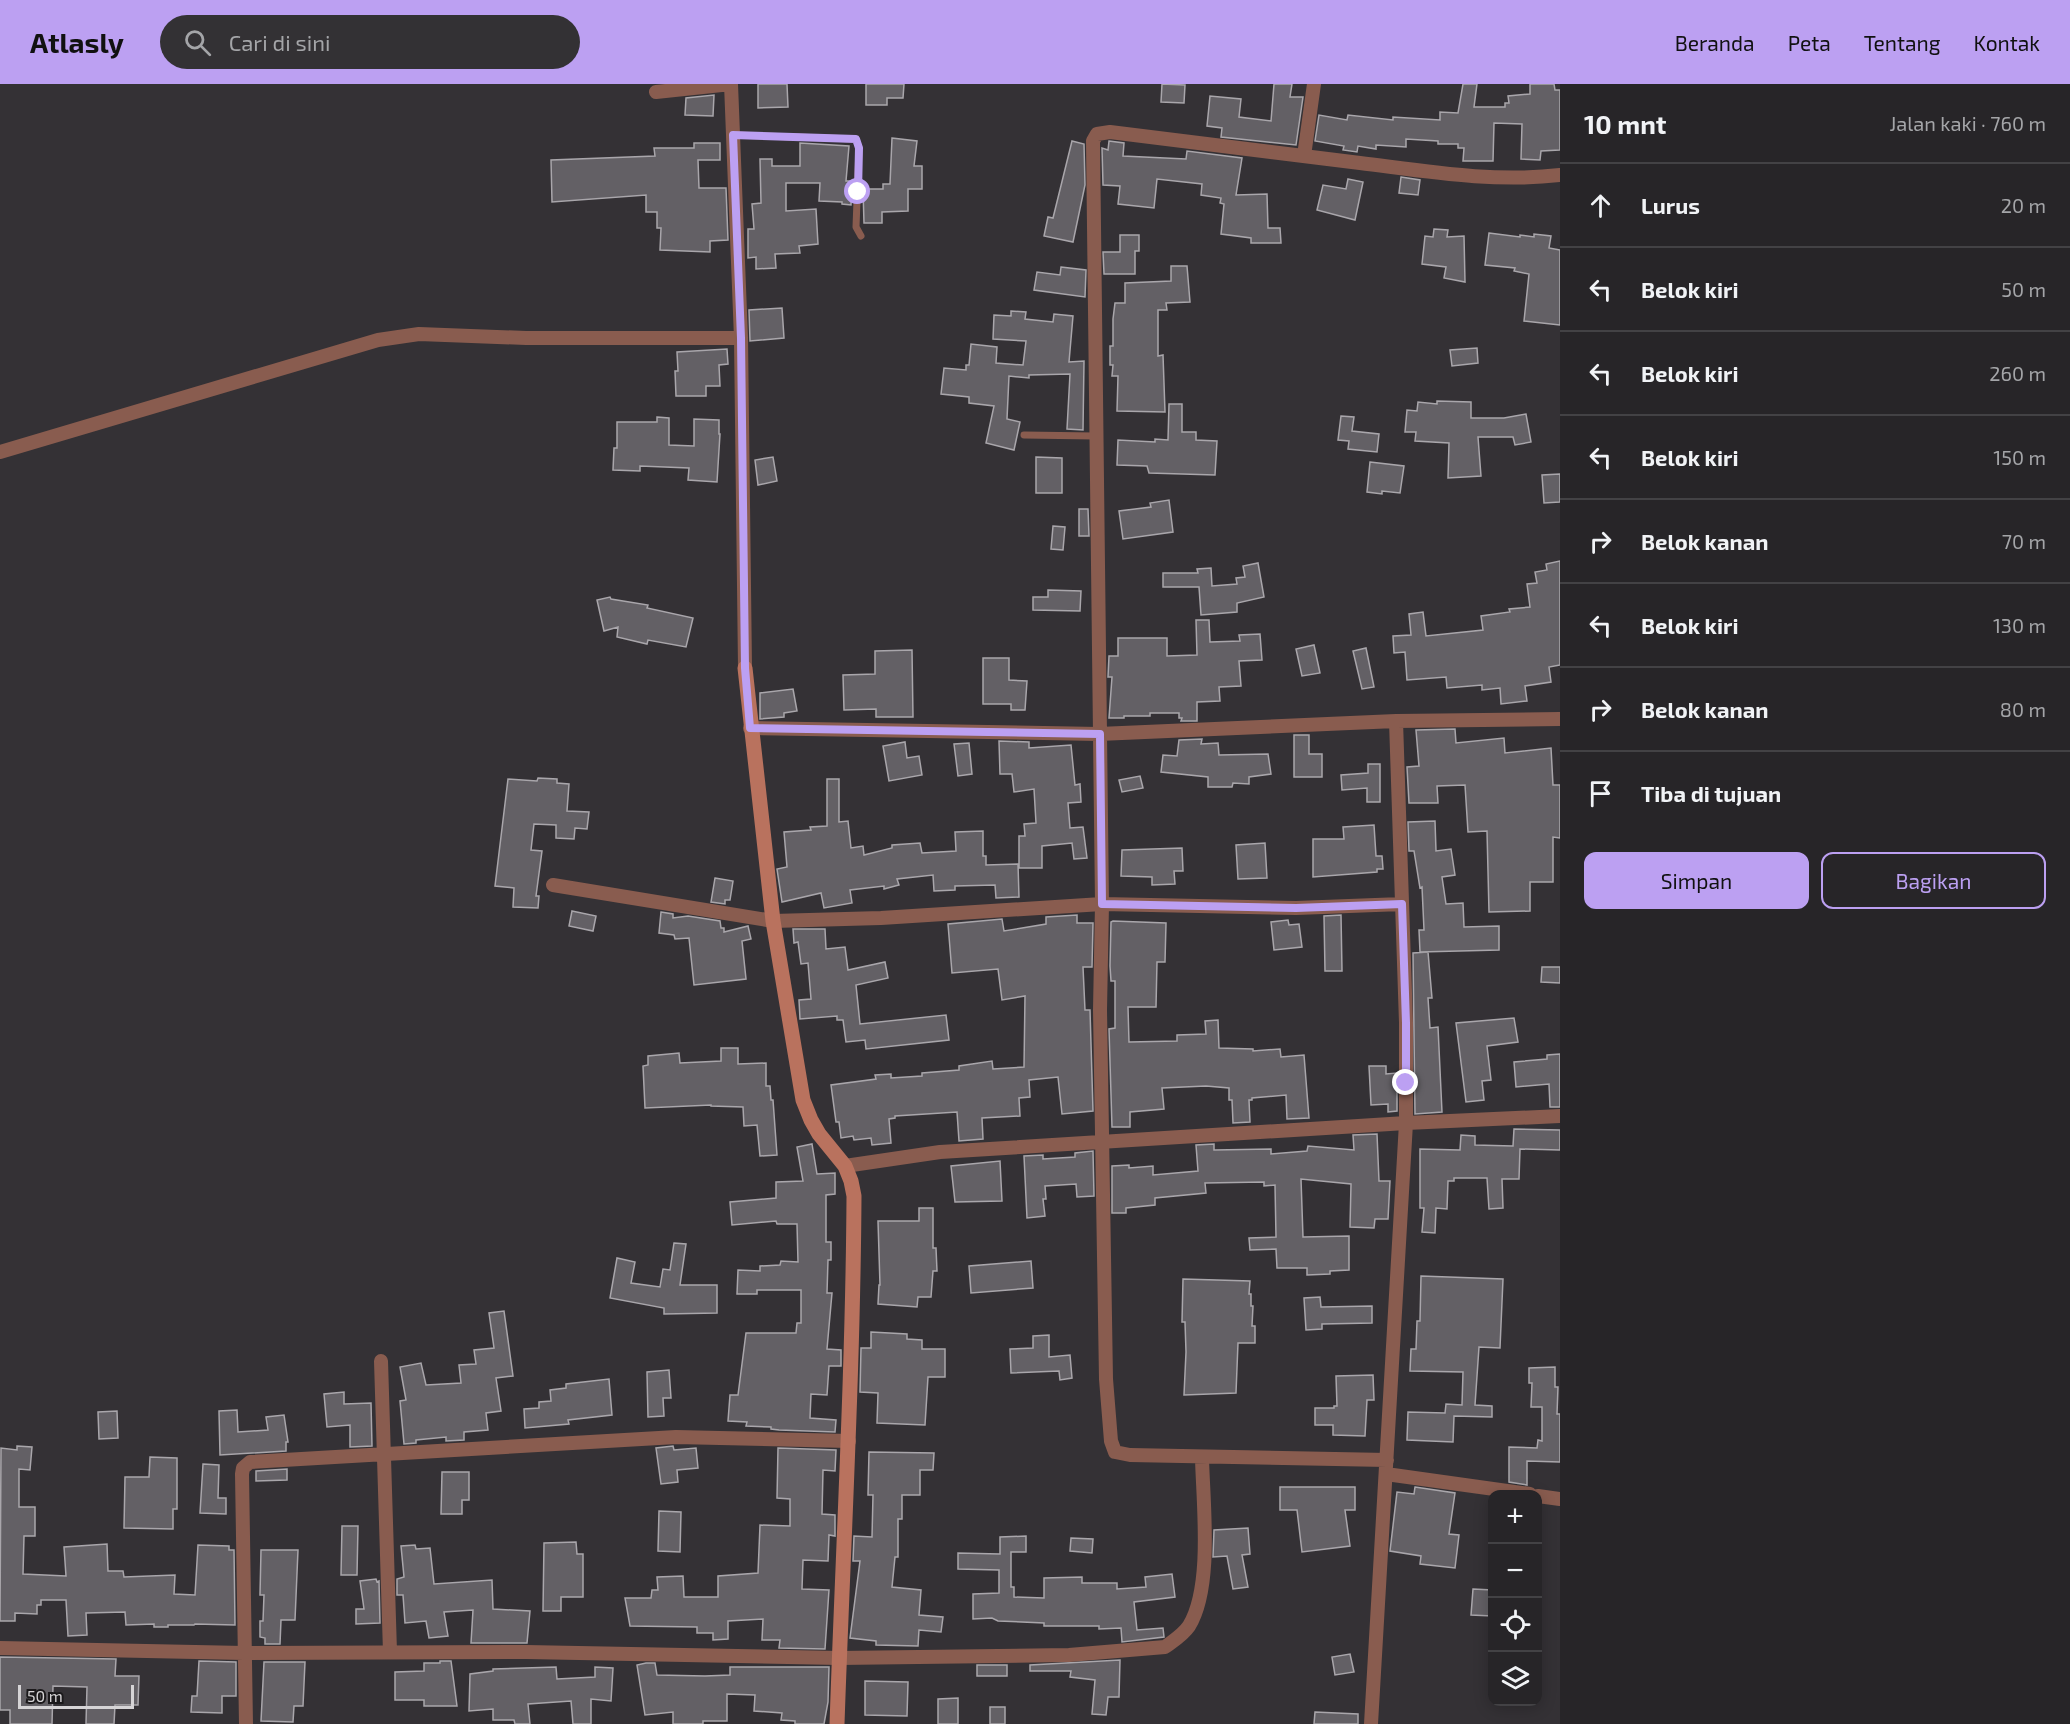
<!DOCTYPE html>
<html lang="id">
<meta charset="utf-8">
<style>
body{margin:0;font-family:"Exo 2",sans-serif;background:#333134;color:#f1f3f6}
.controls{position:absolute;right:18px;bottom:18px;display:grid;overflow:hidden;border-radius:12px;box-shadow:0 3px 15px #0003}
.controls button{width:54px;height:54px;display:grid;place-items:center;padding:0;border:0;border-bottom:2px solid #434245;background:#272528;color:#f1f3f6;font:30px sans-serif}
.scale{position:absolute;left:18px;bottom:15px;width:116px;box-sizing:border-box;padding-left:6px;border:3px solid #d6d4d6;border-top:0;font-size:16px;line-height:21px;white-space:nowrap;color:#d6d4d6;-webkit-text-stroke:4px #1b191b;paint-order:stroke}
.stop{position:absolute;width:18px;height:18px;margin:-14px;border:4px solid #bca0f2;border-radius:50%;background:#fff}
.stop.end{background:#bca0f2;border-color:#fff;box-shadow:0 2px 6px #0008}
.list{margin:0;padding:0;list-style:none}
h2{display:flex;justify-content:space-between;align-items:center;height:78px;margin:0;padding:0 24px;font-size:26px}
h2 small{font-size:20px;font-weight:400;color:#a4a5a8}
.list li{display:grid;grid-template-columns:39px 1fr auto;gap:18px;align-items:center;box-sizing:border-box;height:84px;padding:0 24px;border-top:2px solid #434245}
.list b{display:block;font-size:22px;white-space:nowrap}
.list em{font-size:20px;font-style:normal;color:#a4a5a8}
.actions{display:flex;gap:12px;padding:18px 24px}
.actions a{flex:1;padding:14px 0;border:2px solid #bca0f2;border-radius:12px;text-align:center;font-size:21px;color:#bca0f2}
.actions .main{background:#bca0f2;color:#111}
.icon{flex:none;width:33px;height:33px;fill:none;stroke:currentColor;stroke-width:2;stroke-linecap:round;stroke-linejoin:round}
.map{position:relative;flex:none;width:1560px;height:1640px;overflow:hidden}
header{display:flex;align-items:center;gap:36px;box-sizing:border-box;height:84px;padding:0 30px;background:#bca0f2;color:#111}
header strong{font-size:28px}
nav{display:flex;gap:33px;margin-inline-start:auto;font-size:21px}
.search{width:420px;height:54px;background:#333134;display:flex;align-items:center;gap:15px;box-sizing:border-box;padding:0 21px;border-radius:33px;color:#a4a5a8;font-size:22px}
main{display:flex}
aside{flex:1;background:#272528}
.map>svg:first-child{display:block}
.building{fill:#636065;stroke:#a9a6ab;stroke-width:1.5}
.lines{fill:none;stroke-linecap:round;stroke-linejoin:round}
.lane{stroke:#895c4f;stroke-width:7}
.street{stroke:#895c4f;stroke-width:14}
.secondary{stroke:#b9725e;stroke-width:15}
.route{stroke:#bca0f2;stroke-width:8}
</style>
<header>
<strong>Atlasly</strong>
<div class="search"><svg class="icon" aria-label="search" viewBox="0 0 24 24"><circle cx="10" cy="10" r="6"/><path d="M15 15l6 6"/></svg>Cari di sini</div>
<nav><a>Beranda</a><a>Peta</a><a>Tentang</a><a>Kontak</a></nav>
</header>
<main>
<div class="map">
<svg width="1560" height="1640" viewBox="0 0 1560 1640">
<rect width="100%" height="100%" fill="#343135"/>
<path class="building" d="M758 0H787L788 23 758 24Z
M866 0H904L903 14H887V21H866Z
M1162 0 1185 1 1184 19 1161 18Z
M1274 0H1292L1290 13H1303L1296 61 1221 53 1222 44 1207 42 1210 12 1241 15 1239 33 1271 37Z
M1463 0H1477L1474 23H1505V19H1509L1508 12 1530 10V0H1554L1555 6H1560V66L1541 67 1540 76 1521 75 1522 40 1494 39 1493 77H1463L1464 64H1458V60H1438V57L1406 55V63L1376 61V65L1358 62 1357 68 1343 66 1344 62 1315 57 1319 31 1347 36 1348 31 1393 36V33L1440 36V28L1458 29Z
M714 11 713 32 685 31 686 14Z
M892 54 917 57 914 82H922V105H908V127L882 128V139H864L863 105H883V100H890Z
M1072 57 1084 60 1085 101 1073 158 1044 152 1048 133 1053 134Z
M1109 57 1124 59 1123 72 1186 75 1187 67 1242 74 1236 111 1267 110 1268 144H1280L1281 159H1251V154L1221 150 1224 120 1220 119 1221 114 1201 111 1202 100 1157 95 1154 124 1118 120 1120 102 1103 101 1102 64 1108 66Z
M694 59H720V76H698L699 104H726L728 156 710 157V168L660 166 661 144H657V128H646V111L552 118 551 76 655 72 654 64H694Z
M800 59 849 62 846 97H852L851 121 842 120V118L819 117 820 99H786V127L816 125 818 160 799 162 800 169 775 170 776 184 756 185V173L748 174V145H754L752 120 761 119 760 75H772V82H800Z
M1401 93 1420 96 1418 111 1399 109Z
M1348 95 1363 98 1355 136 1317 126 1323 101 1346 105Z
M1434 145 1448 146 1447 153 1464 152 1465 198 1444 194 1446 183 1422 180 1425 152 1433 153Z
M1489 149 1520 153V151L1534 153V150L1551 152 1549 164 1560 166V241L1524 237 1529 190 1514 187 1515 184 1485 181Z
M1120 151H1139V167H1135V190H1104L1103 168H1120Z
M1171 182H1187L1190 218 1166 219 1167 226H1158V272L1163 271 1165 328 1117 327 1118 292H1112L1113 281H1110V262H1113V235L1115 219H1125V199L1171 197Z
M1061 183 1086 186 1085 213 1034 206 1037 188 1060 191Z
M782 224 784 254 750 257 749 226Z
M1011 227 1026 228 1025 235 1053 238 1054 230 1073 232 1069 278 1084 277 1083 346 1067 345 1070 290 1029 291V294L1009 292 1007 335 1020 338 1014 366 986 359 994 322 969 319V313L941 310 944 284 966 286V281H969L971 260 997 263 996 279 1023 281 1026 257 993 255 994 231 1011 232Z
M1477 264 1478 279 1452 282 1450 266Z
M727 265 728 280 719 281 720 302H706V312H676L675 287H678L677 268Z
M1437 317 1471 318V334H1504L1526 330 1531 358 1515 361 1513 353H1478L1481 392 1448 394 1449 359 1415 357 1416 348H1405L1407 326 1417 327 1418 318 1437 320Z
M1169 320H1182V348H1196V356L1217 357 1215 391 1149 389 1147 382 1117 381 1118 356 1155 358V355L1168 356Z
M1341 332 1354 333 1352 347 1379 350 1377 368 1348 365 1349 357 1338 356Z
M657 333 669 334V361L694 362V335L719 336V350H720L717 398 688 396 689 384 640 382V387L613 386 614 364H617V338H657Z
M773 373 777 397 758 401 755 376Z
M1036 373 1062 374V409H1036Z
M1370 378 1404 382 1400 409 1382 407V410L1367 408Z
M1560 390V418L1544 419 1542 391Z
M1169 416 1173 448 1123 455 1119 427 1151 423 1150 419Z
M1079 425H1088L1089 452H1079Z
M1053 442 1065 443 1063 466 1051 465Z
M1560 477V581L1549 583 1551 598 1525 602 1527 617 1501 620 1500 604 1482 606V601L1447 604 1446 593 1407 596 1405 568 1394 569 1393 552 1411 551 1409 530 1423 528 1426 552 1483 546 1481 532 1510 528 1509 525 1530 523 1527 500 1537 499 1535 488 1547 486 1546 480Z
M1258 479 1264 513 1237 519V528L1201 531 1199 503H1163V489H1198L1197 485 1211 484 1212 502 1237 500 1236 494 1245 493 1243 482Z
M1048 506 1081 507 1080 527 1033 526V513H1048Z
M610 513 611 515 648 521 647 524 693 534 686 563 648 556 647 560 617 553 618 543 604 547 597 516Z
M1196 536H1209L1210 558 1240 557 1239 551 1260 550 1262 576 1239 577 1241 602 1219 603 1220 617 1197 618V637H1181L1182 634H1179V629H1150V632H1124V634H1109L1112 593H1108L1109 572H1118V554H1167V572L1197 571Z
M1314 561 1320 589 1302 592 1296 565Z
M1366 564 1374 603 1362 605 1353 567Z
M912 566 913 633H876V625L844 626 843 591 875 590V567Z
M983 574H1009V596L1027 597 1025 626H1011V620H983Z
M793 605 797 627 784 629V633L760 635V609Z
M1455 645 1456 659 1504 654 1505 669 1551 664 1553 701H1560V754L1553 753V798H1530V827L1489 828 1487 747 1468 748 1465 701 1437 702 1438 719H1409L1407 683 1419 682 1416 646Z
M1294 651H1309V670H1322V693H1294Z
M1202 655 1201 660 1218 659 1219 671 1268 670 1271 690 1249 693V700L1233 699 1232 703H1208V693L1161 688 1163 671 1177 672 1179 656Z
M999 657 1029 658V664L1071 661 1075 701 1080 700 1081 718 1068 719 1070 744 1083 743 1087 774 1074 775 1072 759 1042 762V784H1019V752H1025L1024 740 1036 739 1034 705 1014 708 1012 690H1000Z
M905 658 907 674 919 672 922 691 889 697 883 662Z
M969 659 972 690 958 692 954 660Z
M1368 680H1380V718H1367V704L1342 706 1341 691 1368 689Z
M1140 692 1143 704 1122 708 1119 696Z
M538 694 557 695V699L569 700 567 727 589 728 587 745 575 744 574 755 556 754V741L534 740 531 766 542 767 536 812H539L538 824 513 823 514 804 495 802 508 695 537 697Z
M827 695H839V738L848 737 851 764 863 762 864 771 892 764V761L920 759 922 769 956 767 955 748 983 747V772H986V781L1018 780 1019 813 996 814 995 801 955 802V806L934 807 933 791 897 795 899 801 884 805V802L850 806 852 819 824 824 821 809 782 818 777 785 787 783 784 748 811 746 810 743 827 742Z
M1435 737 1436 767 1451 765 1455 791 1442 793 1446 820 1463 819 1464 843 1499 842V866L1420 868 1419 846H1424L1422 803 1420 804 1414 767H1409L1408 738Z
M1374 741 1376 772H1382L1383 785H1377V788L1313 793V755H1344L1343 743Z
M1265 759 1267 794 1238 795 1236 761Z
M1182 764 1183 787H1174L1175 800 1152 801V793L1121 792 1122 766Z
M715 794 733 797 730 816H725V820L711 818Z
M572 827 596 832 593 847 569 842Z
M661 828 673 830V834L688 832 720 837 721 844H724V848L748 842 751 855 742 857 746 895 694 901 689 854 675 855 674 851 659 849Z
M1077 831V839H1093L1092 883H1083L1085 926H1090L1093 1027 1062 1030 1058 993 1029 996 1030 1013 1019 1014 1020 1032 982 1034 983 1055 959 1057 957 1028 895 1032V1034L889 1035 891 1059 872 1061 871 1054 854 1056 853 1052 841 1054 839 1038H836L831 1001 876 995 875 991 891 990V994L922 992V989L959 986V982L992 977 993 985 1024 983 1025 912 1002 916 998 885 952 889 948 840 1002 835 1004 847 1046 840V833Z
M1341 831 1342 887H1325L1324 832Z
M1288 836 1289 841 1299 840 1302 863 1274 866 1271 838Z
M1113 837 1166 839 1165 878H1157L1156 923H1128L1129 958 1177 957V951L1206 950 1205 937 1218 936 1219 964 1253 965V967L1280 965 1281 973 1304 971 1309 1034 1287 1035 1286 1011 1252 1014V1016H1249L1250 1038 1233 1039 1232 1016H1229V1004L1206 1002 1162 1004 1164 1025 1130 1028V1043H1112L1109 945 1115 944V897H1111L1110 882 1111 838Z
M793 845H825L826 865 845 863 848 886 885 878 888 894 856 901 860 940 946 931 949 956 866 965 865 956 846 958 843 936H837V932L800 935 799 916 811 915 808 879 801 880 798 858 794 859Z
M1428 868 1432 914H1428L1430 944 1438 943 1442 1028 1415 1030 1413 869Z
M1542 883H1560V899L1541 898Z
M1514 934 1518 958 1487 962 1491 996 1482 997 1484 1016 1466 1018 1456 939Z
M721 964H738V980L766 979V1002H770L771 1016H773L777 1071 760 1072 757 1041 744 1042 743 1023 711 1022V1021L645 1024 643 982 648 981V972L679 969 680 979 721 977Z
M1560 970V1023H1550L1549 1000 1516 1003 1514 978 1547 975V971Z
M1369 982H1386V990L1397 989V1027L1388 1028V1020L1371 1021Z
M1514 1045 1560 1046V1066L1520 1065 1519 1095H1502L1503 1124 1489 1125 1487 1094H1454V1097H1448L1447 1125 1436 1124 1435 1149 1422 1148 1424 1124H1420V1065L1460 1066 1461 1051 1475 1052V1061L1513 1062Z
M1377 1050 1379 1097H1390L1388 1135H1375L1374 1144 1350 1143 1351 1100 1301 1095 1303 1153 1349 1152V1186L1330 1187V1190L1307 1191V1184H1277L1276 1165 1250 1166 1249 1154 1276 1153 1275 1101 1264 1102V1098L1205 1099 1206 1109 1155 1114V1121L1126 1124V1129H1112V1082L1129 1081V1084L1153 1082V1091L1198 1087 1196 1061 1214 1060V1066L1271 1065V1070L1307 1067 1308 1062 1354 1066 1353 1051Z
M812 1060 817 1090 835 1089V1110L826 1111V1158H831V1176H828L827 1209H832L827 1265 841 1266V1282H829L827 1311 811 1310 810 1334 836 1336 835 1348 779 1346 771 1345V1343L746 1342 747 1338 728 1337 730 1311H738L746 1249H796L797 1239H801V1206H757V1210H737L738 1186 760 1187V1182L780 1181 781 1177 798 1178 797 1140H777L776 1137 732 1141 730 1118 776 1114V1098L803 1097 797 1063Z
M1093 1067 1094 1112 1077 1113 1076 1100 1045 1102 1046 1115H1043L1045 1132 1027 1134 1024 1072 1043 1071V1075L1075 1073V1069Z
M1000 1077 1002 1117 955 1118 951 1082Z
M919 1124H933V1164H936L937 1187H933L931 1213H918L917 1223 878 1220 879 1201H880L878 1137H919Z
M674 1159 686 1160 680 1201H717V1229L664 1230V1224L610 1214 617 1174 635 1178 631 1199 660 1203 663 1185 670 1186Z
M1031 1177 1033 1204 971 1209 969 1182Z
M1421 1192 1503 1195 1500 1264 1479 1263 1475 1321 1492 1322V1333L1454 1332 1453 1358 1407 1356 1408 1328 1445 1329 1446 1320 1462 1321 1463 1288 1410 1287 1411 1265H1416L1417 1237H1420Z
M1183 1195 1250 1197 1249 1210H1251V1222H1253L1252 1242H1255V1259H1238L1236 1309 1184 1311 1186 1268 1185 1238H1182Z
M1320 1213 1321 1223 1372 1222V1239L1322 1240V1245L1306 1246 1304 1214Z
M504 1227 513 1292 496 1294 501 1327 486 1329 488 1346 464 1348V1356L446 1357V1353L416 1356V1359L404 1360 400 1317 406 1316 400 1283 421 1279 426 1301 461 1299 459 1281 476 1280 474 1266 494 1264 489 1229Z
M871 1248 907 1250V1255L922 1256V1265H945V1293H928L925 1341 877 1339 878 1309 860 1308 861 1264H871Z
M1049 1251V1273L1070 1271 1072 1294 1060 1296 1059 1287 1011 1289 1010 1265 1033 1264V1252Z
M1555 1283V1303H1558L1557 1330H1560V1378L1527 1377V1401L1509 1398V1363L1537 1364 1538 1356 1542 1357V1323H1531L1532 1299H1529V1284Z
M669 1286 671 1314H663L664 1332 648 1333 647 1288Z
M1373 1291 1374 1316H1367L1365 1352 1333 1351V1341H1315V1324H1334V1322H1337L1336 1292Z
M609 1295 612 1331 568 1336 569 1340 525 1344 524 1325 539 1324V1318L551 1317 550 1306 566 1304V1300Z
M344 1308V1320L371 1319 372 1362 350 1363V1341L327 1343 324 1310Z
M237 1326 238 1348 268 1346 266 1333 284 1331 288 1358H286V1367L220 1371 219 1327Z
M117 1327 118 1354 99 1355 98 1328Z
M17 1362 32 1363 30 1386 19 1385V1423H35V1452H24L23 1490 66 1492 64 1463 107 1460 108 1487H123L124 1493 175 1491 174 1510 195 1511 198 1461 229 1462V1466H234L235 1541 195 1540 194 1541H168V1543H154V1540L126 1541 125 1528 86 1529 87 1551 68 1552 66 1516H41V1521H37V1530L15 1529V1537H0L1 1364 17 1366Z
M673 1362 674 1366 696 1364 698 1384 677 1386 678 1398 661 1400 656 1364Z
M778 1364 836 1366 835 1387 823 1386 822 1430 835 1431V1452L829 1451 828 1477 803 1476 802 1505 829 1506 825 1565 779 1564 780 1556H762L763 1535 728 1537V1555L713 1556V1549H697V1543L630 1542 625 1514H651L652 1506H658L657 1493 683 1492 684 1513H718V1492L758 1489 760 1441 790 1442V1415L777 1414Z
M869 1368 934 1369 933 1386H920V1411H902V1435H898V1473H895L892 1503 921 1506 919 1531 943 1533 941 1548 919 1546 918 1562 876 1561V1557L850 1554 860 1477H853L854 1452 872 1453 873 1411H868Z
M150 1373 177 1374V1425H173V1445L124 1444 125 1393H149Z
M203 1380 219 1381 218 1414H226V1430L200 1429Z
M287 1385V1396L256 1397V1387Z
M442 1388H469V1416H462V1430H441Z
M1280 1403H1355V1426H1345L1350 1462 1302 1468 1297 1426H1280Z
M1415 1403 1455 1409 1449 1450 1459 1451 1455 1484 1420 1480 1421 1472 1390 1467 1397 1408 1414 1410Z
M659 1427 681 1428 680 1468 658 1467Z
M342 1442H358L357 1491H341Z
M1248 1444 1250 1470 1242 1471 1248 1503 1233 1505 1227 1472 1213 1473 1214 1446Z
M1026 1452V1468H1011V1503H1014V1513L1044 1514V1494L1082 1493V1499H1117V1505L1146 1503 1145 1493 1172 1490 1175 1513 1134 1518 1137 1546 1163 1544 1164 1553 1122 1558 1121 1544 1099 1545V1542H1044V1539L998 1537 992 1534 973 1535V1510L999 1509V1486L958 1485V1469L1000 1470V1453Z
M1071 1454 1093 1455 1092 1469 1070 1467Z
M576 1458 577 1470H583V1513H561V1527H543L544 1459Z
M415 1461 416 1465 430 1464 434 1500 492 1496 493 1525 530 1527 527 1559H471L473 1526 444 1528 448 1552 429 1554 426 1537 405 1539 403 1511H397V1495L404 1493 401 1462Z
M261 1466H298L295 1536H281L280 1560H265V1554L260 1553V1537H263L264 1511H260Z
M376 1495 377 1498 379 1497 380 1539 356 1540V1525H364L360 1497Z
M1473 1505 1492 1506V1532L1471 1531Z
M1350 1570 1354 1588 1335 1591 1332 1573Z
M0 1573 116 1575 115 1592H139L138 1621H115L114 1640H86L87 1603 53 1602 52 1640H10V1626H0Z
M1120 1576 1119 1613H1108L1106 1631 1092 1630 1095 1596 1070 1593 1071 1587H1030V1581Z
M199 1577 236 1578V1612H222V1629L191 1628 192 1612H197Z
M440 1577H451L457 1622H424V1616H395V1588L424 1587V1579H440Z
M264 1578H305L303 1622H294L293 1638 261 1637Z
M646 1579H655L657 1591 705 1592 730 1591V1583H829L828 1618 824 1640H795V1637L781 1636 782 1629 754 1627 755 1611 727 1610V1637H703V1640H673V1628L645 1631 637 1581Z
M977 1581H1007V1592H977Z
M556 1583 557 1595 595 1593V1583L613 1584 611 1617 591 1615V1640H573L571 1617 528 1620 530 1640H515L514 1636H493V1625L469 1627 470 1590 493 1587V1585Z
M865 1597 908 1598 907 1632 865 1631Z
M958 1614V1640H938V1615Z
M990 1623H1005V1640H990Z
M1315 1628 1358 1630V1640H1314Z"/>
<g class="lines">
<path class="lane" d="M733 51 856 55 859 64 856 143 861 152
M1024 351 1095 352"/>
<path class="street" d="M731 0 741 254 745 584
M656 8 731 0
M1304 72 1314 0
M0 368 378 256 419 250 526 254H741
M750 644 1099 650 1396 637 1560 635
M553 801 773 837 881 834 1102 820 1100 926 1106 1295 1111 1357 1115 1368 1130 1371 1387 1376
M1402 820 1296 824 1102 820 1093 57 1097 50 1110 48C1193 58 1276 69 1360 79 1425 87 1494 99 1560 91
M845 1082 940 1068 1406 1039 1560 1032
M381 1277 390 1568
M1386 1390 1530 1410
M1538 1412 1560 1415
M0 1564 244 1569 526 1568 839 1574 1069 1571 1165 1563C1173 1557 1183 1551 1189 1542 1213 1503 1203 1419 1202 1374
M246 1640 242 1390 243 1384 250 1378 676 1353 849 1357
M1371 1640 1406 1039V939L1396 637"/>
<path class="secondary" d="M745 584 773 837 803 1016 811 1036 819 1050 845 1082 851 1097 854 1112C853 1288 843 1464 837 1640"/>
</g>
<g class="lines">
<path class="route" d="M858 108 859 64 856 55 733 51 741 254 745 584 750 644 1100 650 1102 820 1296 824 1402 820 1406 939V999"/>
</g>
</svg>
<div class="controls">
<button>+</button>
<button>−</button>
<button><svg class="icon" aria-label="locate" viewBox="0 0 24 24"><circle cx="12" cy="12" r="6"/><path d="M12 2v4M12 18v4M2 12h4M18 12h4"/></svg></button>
<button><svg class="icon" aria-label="layers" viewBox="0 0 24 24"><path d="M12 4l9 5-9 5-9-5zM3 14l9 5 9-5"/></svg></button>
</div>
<div class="scale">50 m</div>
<div class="stop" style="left:858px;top:108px"></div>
<div class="stop end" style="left:1406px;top:999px"></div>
</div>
<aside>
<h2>10 mnt<small>Jalan kaki · 760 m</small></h2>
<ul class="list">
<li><svg class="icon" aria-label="ahead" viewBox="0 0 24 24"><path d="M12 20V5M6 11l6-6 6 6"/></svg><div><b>Lurus</b></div><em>20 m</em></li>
<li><svg class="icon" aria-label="left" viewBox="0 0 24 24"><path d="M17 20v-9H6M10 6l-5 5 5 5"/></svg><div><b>Belok kiri</b></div><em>50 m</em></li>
<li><svg class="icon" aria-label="left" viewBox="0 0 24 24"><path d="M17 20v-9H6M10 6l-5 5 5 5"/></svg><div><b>Belok kiri</b></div><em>260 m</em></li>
<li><svg class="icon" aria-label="left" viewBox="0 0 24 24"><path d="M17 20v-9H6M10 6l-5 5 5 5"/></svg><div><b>Belok kiri</b></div><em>150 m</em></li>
<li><svg class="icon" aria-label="right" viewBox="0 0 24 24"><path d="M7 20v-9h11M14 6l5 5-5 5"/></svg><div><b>Belok kanan</b></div><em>70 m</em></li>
<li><svg class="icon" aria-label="left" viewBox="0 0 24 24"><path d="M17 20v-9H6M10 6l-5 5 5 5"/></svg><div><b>Belok kiri</b></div><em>130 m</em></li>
<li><svg class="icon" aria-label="right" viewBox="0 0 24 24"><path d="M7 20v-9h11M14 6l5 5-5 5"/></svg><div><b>Belok kanan</b></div><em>80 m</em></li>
<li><svg class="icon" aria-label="arrive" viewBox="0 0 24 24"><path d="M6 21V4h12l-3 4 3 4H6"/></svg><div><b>Tiba di tujuan</b></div></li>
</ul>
<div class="actions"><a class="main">Simpan</a><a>Bagikan</a></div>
</aside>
</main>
